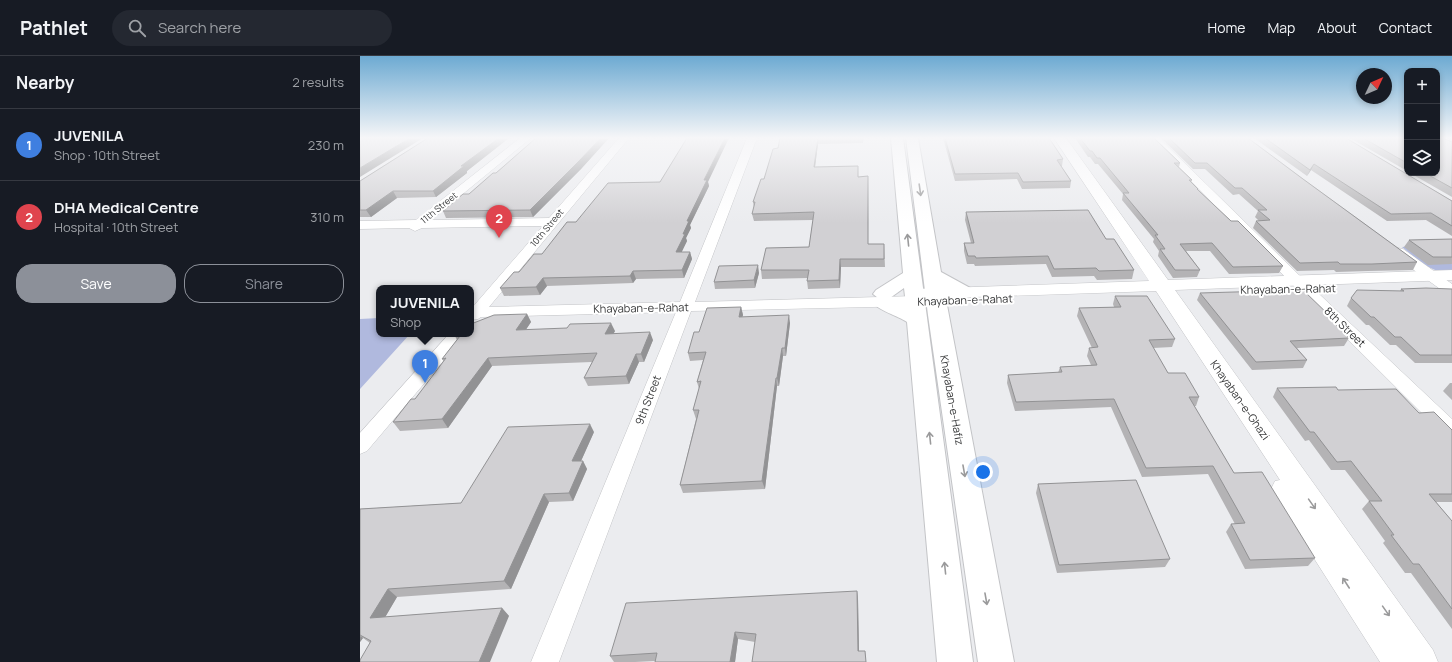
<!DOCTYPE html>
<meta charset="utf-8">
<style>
body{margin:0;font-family:Manrope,sans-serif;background:#242831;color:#f1f3f6}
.controls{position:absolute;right:12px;top:12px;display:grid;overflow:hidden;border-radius:8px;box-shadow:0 2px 6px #0003}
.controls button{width:36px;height:36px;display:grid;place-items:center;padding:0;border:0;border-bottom:1px solid #363941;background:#171b24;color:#f1f3f6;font:20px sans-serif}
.compass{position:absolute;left:996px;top:12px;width:36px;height:36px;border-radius:50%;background:#171b24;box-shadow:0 2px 6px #0003;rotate:46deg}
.you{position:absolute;left:623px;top:416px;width:14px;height:14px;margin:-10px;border:3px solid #fff;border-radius:50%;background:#1a73e8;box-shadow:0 0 0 6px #1a73e833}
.badge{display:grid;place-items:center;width:26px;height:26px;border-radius:50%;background:#8c9099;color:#fff;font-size:13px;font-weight:700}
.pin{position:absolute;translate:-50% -33px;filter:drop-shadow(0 1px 2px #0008)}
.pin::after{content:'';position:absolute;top:21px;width:14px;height:12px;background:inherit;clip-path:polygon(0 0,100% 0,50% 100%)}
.popup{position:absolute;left:16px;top:229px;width:98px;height:52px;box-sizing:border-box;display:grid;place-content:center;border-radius:8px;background:#171b24;filter:drop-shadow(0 1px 3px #0005);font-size:13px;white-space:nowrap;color:#9ea1a6}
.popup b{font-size:15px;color:#f1f3f6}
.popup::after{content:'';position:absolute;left:50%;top:100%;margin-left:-8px;border:8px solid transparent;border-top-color:#171b24}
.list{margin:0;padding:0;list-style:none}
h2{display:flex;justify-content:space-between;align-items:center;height:52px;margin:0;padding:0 16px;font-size:17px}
h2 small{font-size:13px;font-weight:400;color:#9ea1a6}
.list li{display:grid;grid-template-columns:26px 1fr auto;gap:12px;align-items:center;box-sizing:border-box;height:72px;padding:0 16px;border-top:1px solid #363941}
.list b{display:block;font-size:15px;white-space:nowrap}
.list p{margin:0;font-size:13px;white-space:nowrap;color:#9ea1a6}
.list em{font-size:13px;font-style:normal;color:#9ea1a6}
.actions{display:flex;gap:8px;padding:12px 16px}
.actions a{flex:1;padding:9px 0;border:1px solid #8c9099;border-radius:16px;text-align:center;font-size:14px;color:#8c9099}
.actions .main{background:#8c9099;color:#fff}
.icon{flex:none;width:22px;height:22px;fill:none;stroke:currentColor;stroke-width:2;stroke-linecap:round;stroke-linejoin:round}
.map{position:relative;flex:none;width:1092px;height:606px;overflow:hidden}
header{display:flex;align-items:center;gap:24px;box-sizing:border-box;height:56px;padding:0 20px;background:#171b24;border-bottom:1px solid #363941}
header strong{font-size:19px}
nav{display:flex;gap:22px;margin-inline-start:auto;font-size:14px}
.search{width:280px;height:36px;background:#242831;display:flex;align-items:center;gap:10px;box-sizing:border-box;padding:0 14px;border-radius:22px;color:#9ea1a6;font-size:15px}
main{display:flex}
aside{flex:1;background:#171b24}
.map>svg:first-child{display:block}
.green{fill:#b0b9de}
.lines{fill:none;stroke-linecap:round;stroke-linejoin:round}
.minor-casing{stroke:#c3c4c7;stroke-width:1}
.tertiary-casing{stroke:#c3c4c7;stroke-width:1}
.primary-casing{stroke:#c3c4c7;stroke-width:2}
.minor{fill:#fff;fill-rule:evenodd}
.tertiary{fill:#fff;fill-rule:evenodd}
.primary{fill:#fff;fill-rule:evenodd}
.wall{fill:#b4b3b5}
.shaded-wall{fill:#929294}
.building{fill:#d1d0d3;stroke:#929294}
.oneway{stroke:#9a9a9b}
.labels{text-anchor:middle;stroke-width:4;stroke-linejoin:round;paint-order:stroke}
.far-street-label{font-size:9px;fill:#353637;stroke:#fff}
.street-label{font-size:11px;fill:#353637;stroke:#fff}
</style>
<header>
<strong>Pathlet</strong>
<div class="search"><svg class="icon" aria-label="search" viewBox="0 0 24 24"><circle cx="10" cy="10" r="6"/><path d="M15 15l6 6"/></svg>Search here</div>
<nav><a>Home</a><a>Map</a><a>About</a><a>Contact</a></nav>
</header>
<main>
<aside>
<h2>Nearby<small>2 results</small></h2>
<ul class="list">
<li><span class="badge" style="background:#3f7fe0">1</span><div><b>JUVENILA</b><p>Shop · 10th Street</p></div><em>230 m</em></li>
<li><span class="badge" style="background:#e0444e">2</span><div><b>DHA Medical Centre</b><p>Hospital · 10th Street</p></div><em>310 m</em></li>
</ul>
<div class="actions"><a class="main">Save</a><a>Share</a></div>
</aside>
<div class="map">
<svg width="1092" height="606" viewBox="0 0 1092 606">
<rect width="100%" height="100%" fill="#ebecef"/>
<path class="green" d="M1092 187V217C1072 218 1057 203 1042 191Z
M19 262V278H50L0 333V263Z"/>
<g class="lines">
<defs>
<path id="minor" d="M160 82H171L71 164 189 162 259 82H269L129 251 320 246 387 82H397L335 246 556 240 561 242 564 245 561 248 556 250 331 255 199 606H171L316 256 121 261 118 263 111 264V253L183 170 62 172 55 175 49 172 0 173V165L56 164Z
M789 82H799L941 221 1092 363V382L1085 380 931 227Z
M1038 192 1043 193 1092 228V239L1087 238 1033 199 1031 196 1033 193Z
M89 278H106L7 395 0 398V377Z"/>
<path id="tertiary" d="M694 82H706L808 224 1092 214V224L815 234 1073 594 1078 606H1020L915 441 911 433 915 425 920 424 796 235 555 243 549 242 546 238 549 234 555 233 789 225Z"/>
<path id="primary" d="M531 82H543L613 606H577L547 266C538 260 518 254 513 247L518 242 513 238 516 234 543 217ZM544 232 546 249 528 242H530Z
M546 82H558L581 216 612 233 615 237 612 241C601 244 593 238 584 233L654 606H618L568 259Z"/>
</defs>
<use href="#minor" class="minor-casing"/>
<use href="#tertiary" class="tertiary-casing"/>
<use href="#primary" class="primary-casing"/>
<use href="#minor" class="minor"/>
<use href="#tertiary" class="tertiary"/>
<use href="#primary" class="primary"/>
</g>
<path class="wall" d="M68 82H149L107 115V117L76 141 37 142 11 161H0V125Z
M176 82H249L221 113 173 161 86 162 83 155 109 138 136 117Z
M420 82H504L503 87 458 88 455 111 498 121 508 127V188H524L525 211H481L480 232 448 233 447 225 448 222 402 223 401 214 449 191 453 164 394 165 392 158 394 152 393 146 418 92Z
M583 82H689L703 103 702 110H701L711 125 710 132 662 133 657 123 595 125Z
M715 82H794L820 107 819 111 832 124 831 126 838 133V134L871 165 923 210 919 217 869 218 850 195H826L840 214 837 221 813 222 798 200 799 195 793 186 794 183 762 144 763 138 738 108H735L730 101H728Z
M801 82H888L943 123 1057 206 1053 214 1008 215 976 216 974 214 937 215 893 172 896 165H899L895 161 898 155 879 138 873 139 845 113H833Z
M894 82H986L1092 145V180L1066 164 1027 165 951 114 947 120Z
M990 82H1047V115Z
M1087 82H1092V85Z
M1092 86V141L1050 117H1077Z
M348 126 349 130 330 169 331 172 326 182 327 185 321 196H330L332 203 324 222 276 223 273 227 187 230 180 239 144 240 140 232 182 198 216 166Z
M606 156 746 183 774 214 772 223 737 224 734 220 692 221 686 208 615 210 614 208H607L604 195V187H611L605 164Z
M1092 183V208L1068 209 1044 191 1049 184Z
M399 217 395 232 355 233 354 226Z
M1041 233H1092V307H1055L1036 289H1030L1009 269H1006L987 250 991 242 1040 235Z
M840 237 973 263 972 265 989 282 984 290 937 292 947 304 943 312 892 314 837 244Z
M755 240 815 283 812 291 793 292 808 317 839 341 836 350H834L874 417 955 502 948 510 885 513 866 476 871 468H875L848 418 782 421 751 351 655 355 647 327 648 319 698 317 700 311 731 309 727 300 729 292H732L717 260 719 252 754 251 753 248Z
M381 251 383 259 382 261 430 267 426 300H423L419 330H417L405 433 323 437 320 429 336 363 333 354 339 333 337 326 343 304 330 305 328 297 339 276Z
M167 258 171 266 165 274 255 275 253 278 293 284 284 306H279L269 328 228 330 224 322 232 306 132 310 88 372 40 375 33 366 55 343 84 306 82 303 97 284 95 280Z
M1090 327H1092V344L1083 335Z
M917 332 978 334 1059 357 1092 374V446H1076L1092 465V573L1051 517H1045L1023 487 1025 485 1002 453 1009 445 985 414H971L949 384 945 385 913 341Z
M234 376 221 405H223L227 413 213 445 189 446 151 533 37 541 25 561 142 552 149 560 10 587 3 582 0 586V453L101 447Z
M678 428 810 503 805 511 697 517 676 437Z
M497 535 498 543 499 595H505L506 606H392L395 586 378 583 375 606H295V605L275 606H254L250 600Z"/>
<path class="shaded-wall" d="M50 82H63L0 121V112Z
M139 82H149L107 115V117L76 141 73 135 101 110Z
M241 82H249L221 113 173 161 170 154Z
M365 82H369L348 126 349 130 330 169 331 172 326 182 327 185 318 204 316 196 327 165 344 124Z
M458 82V88L454 118V111Z
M954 108 951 114 947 120 950 114Z
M33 135 37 142 11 161 6 154Z
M330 196 332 203 324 222 322 214Z
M480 203 481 211 480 232 479 224Z
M398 209 399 217 395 232 394 224Z
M273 215 276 223 273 227 270 220Z
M183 222 187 230 180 239 176 231Z
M381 251 383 259 380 269 379 261Z
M167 258 171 266 160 283 156 274Z
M429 259 430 267 426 300 425 292Z
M251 267 255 275 249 286 245 278Z
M290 276 293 284 284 306 281 298Z
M422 292 423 300 419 330 417 322Z
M276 298 279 306 269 328 266 320Z
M128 302 132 310 88 372 82 363Z
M416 322 417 330 405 433 402 425Z
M230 368 234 376 217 414 212 405Z
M223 405 227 413 213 445 209 437Z
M184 438 189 446 151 533 144 525Z
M28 533 37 541 20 570 10 562Z
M497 535 498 543 499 603 498 595Z
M142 552 149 560 130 606H119Z
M375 576 378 583 375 606H370Z
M0 580 3 582 0 586Z"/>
<path class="building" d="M0 82H50L0 112Z
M68 82H139L101 110H104L73 135H33L6 154H0V125Z
M176 82H241L218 106 170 154 83 155 103 138H109L133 117H136Z
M327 82H365L344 124H347L327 165H329L323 178H325L316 196H330L322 214 273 215 270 220 183 222 176 231 140 232 154 216H159L174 198H182L207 166H216L248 127 300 126Z
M420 82H458L454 111 498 110V121L508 120V188H524V203H480L479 224 447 225 449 214H401L406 192 449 191 454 156 392 158 395 146H393L401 123H404L413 93 418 92Z
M585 82H689L703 103 697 104 711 125 663 126 658 117 595 118Z
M720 82H794L820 107H814L832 124H829L838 133H837L871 165H878L923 210 873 211 852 187 820 188 840 214H815L800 193H805L795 179H798L763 137H769L740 102H737L732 95H730Z
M809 82H888L943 123 1057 206 1012 208H980L978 206 940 207 896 165 910 164 898 154H907L882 132H875L847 107H835Z
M905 82H986L1092 145V170L1071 157 1031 158 954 108 950 114Z
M1003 82H1047V107Z
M1077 82H1083L1092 86V132L1065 117H1077Z
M728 154 746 183H754L774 214 739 215 736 212 694 213 688 200 616 202 615 200H608L604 187H614L606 156Z
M1092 183V201H1073L1049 184Z
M398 209 394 224 354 226 359 210Z
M1066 232 1092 233V299H1060L1041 281H1035L1014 261H1011L991 242 997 234 1044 235 1041 233Z
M943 234 973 263H970L989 282 930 285 947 304 896 306 840 237Z
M755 240H787L815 283 789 284 808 317H825L839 341H829L874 417 902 416 955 502 890 504 871 468 885 467 853 410 786 412 754 343 656 346 648 319 702 316 700 311 737 309 729 292 738 291 719 252 761 251Z
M381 251 379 261 429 259 425 292H422L417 322H416L402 425 320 429 339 354H333L341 325 337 326 346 296 328 297 334 276H339L347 252Z
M167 258 156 274 207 272 210 268 251 267 245 278 290 276 281 298H276L266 320 224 322 237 297 128 302 82 363 33 366 51 343H55L86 302 82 303 100 280H95L96 278H111V268L134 259Z
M976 331 978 334 1036 333 1059 357 1074 356 1092 374V438H1069L1092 465V553L1059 508H1053L1031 479H1034L1009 445H1022L991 405 977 406 954 376H950L917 332Z
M230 368 212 405H223L209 437 184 438 144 525 28 533 10 562 142 552 119 606H0V604L11 585 0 579V453L101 447 148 371Z
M776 424 810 503 699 509 678 428Z
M497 535 498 595H505L506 606H392L396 578 375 576 370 606H295L297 597 250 600 266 547Z"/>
<defs><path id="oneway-shaft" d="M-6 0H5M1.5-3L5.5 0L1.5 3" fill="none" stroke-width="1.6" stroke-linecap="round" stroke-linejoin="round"/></defs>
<g class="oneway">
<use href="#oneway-shaft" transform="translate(560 134) rotate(82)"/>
<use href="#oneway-shaft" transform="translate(548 184) rotate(-96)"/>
<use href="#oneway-shaft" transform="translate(570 382) rotate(-96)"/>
<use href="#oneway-shaft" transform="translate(604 415) rotate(80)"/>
<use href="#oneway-shaft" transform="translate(952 448) rotate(55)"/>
<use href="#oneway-shaft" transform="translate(585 512) rotate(-96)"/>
<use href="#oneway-shaft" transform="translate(986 527) rotate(-123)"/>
<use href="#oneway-shaft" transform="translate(626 543) rotate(80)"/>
<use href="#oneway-shaft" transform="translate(1026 555) rotate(55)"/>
</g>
<linearGradient id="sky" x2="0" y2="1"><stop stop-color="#6daad2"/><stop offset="0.49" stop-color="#f6f6f8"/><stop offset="1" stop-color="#f6f6f8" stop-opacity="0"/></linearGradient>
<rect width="1092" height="167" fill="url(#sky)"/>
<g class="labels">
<g class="far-street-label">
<text transform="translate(79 152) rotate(-39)" y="3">11th Street</text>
<text transform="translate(187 172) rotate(-50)" y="3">10th Street</text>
</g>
<g class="street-label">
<text transform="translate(928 233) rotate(-1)" y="4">Khayaban-e-Rahat</text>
<text transform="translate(605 244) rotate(-2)" y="4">Khayaban-e-Rahat</text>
<text transform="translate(281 252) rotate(-1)" y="4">Khayaban-e-Rahat</text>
<text transform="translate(985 271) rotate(44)" y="4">8th Street</text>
<text transform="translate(288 344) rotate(-69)" y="4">9th Street</text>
<text transform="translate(592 344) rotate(80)" y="4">Khayaban-e-Hafiz</text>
<text transform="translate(880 344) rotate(55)" y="4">Khayaban-e-Ghazi</text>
</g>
</g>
</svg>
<div class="controls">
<button>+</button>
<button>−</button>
<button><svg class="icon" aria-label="layers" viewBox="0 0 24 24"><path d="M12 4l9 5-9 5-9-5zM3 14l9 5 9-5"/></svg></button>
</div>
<svg class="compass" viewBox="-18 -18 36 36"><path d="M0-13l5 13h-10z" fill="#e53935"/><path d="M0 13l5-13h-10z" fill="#9ea1a6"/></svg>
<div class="you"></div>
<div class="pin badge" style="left:65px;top:327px;background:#3f7fe0">1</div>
<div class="popup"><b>JUVENILA</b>Shop</div>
<div class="pin badge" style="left:139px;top:182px;background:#e0444e">2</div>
</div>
</main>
